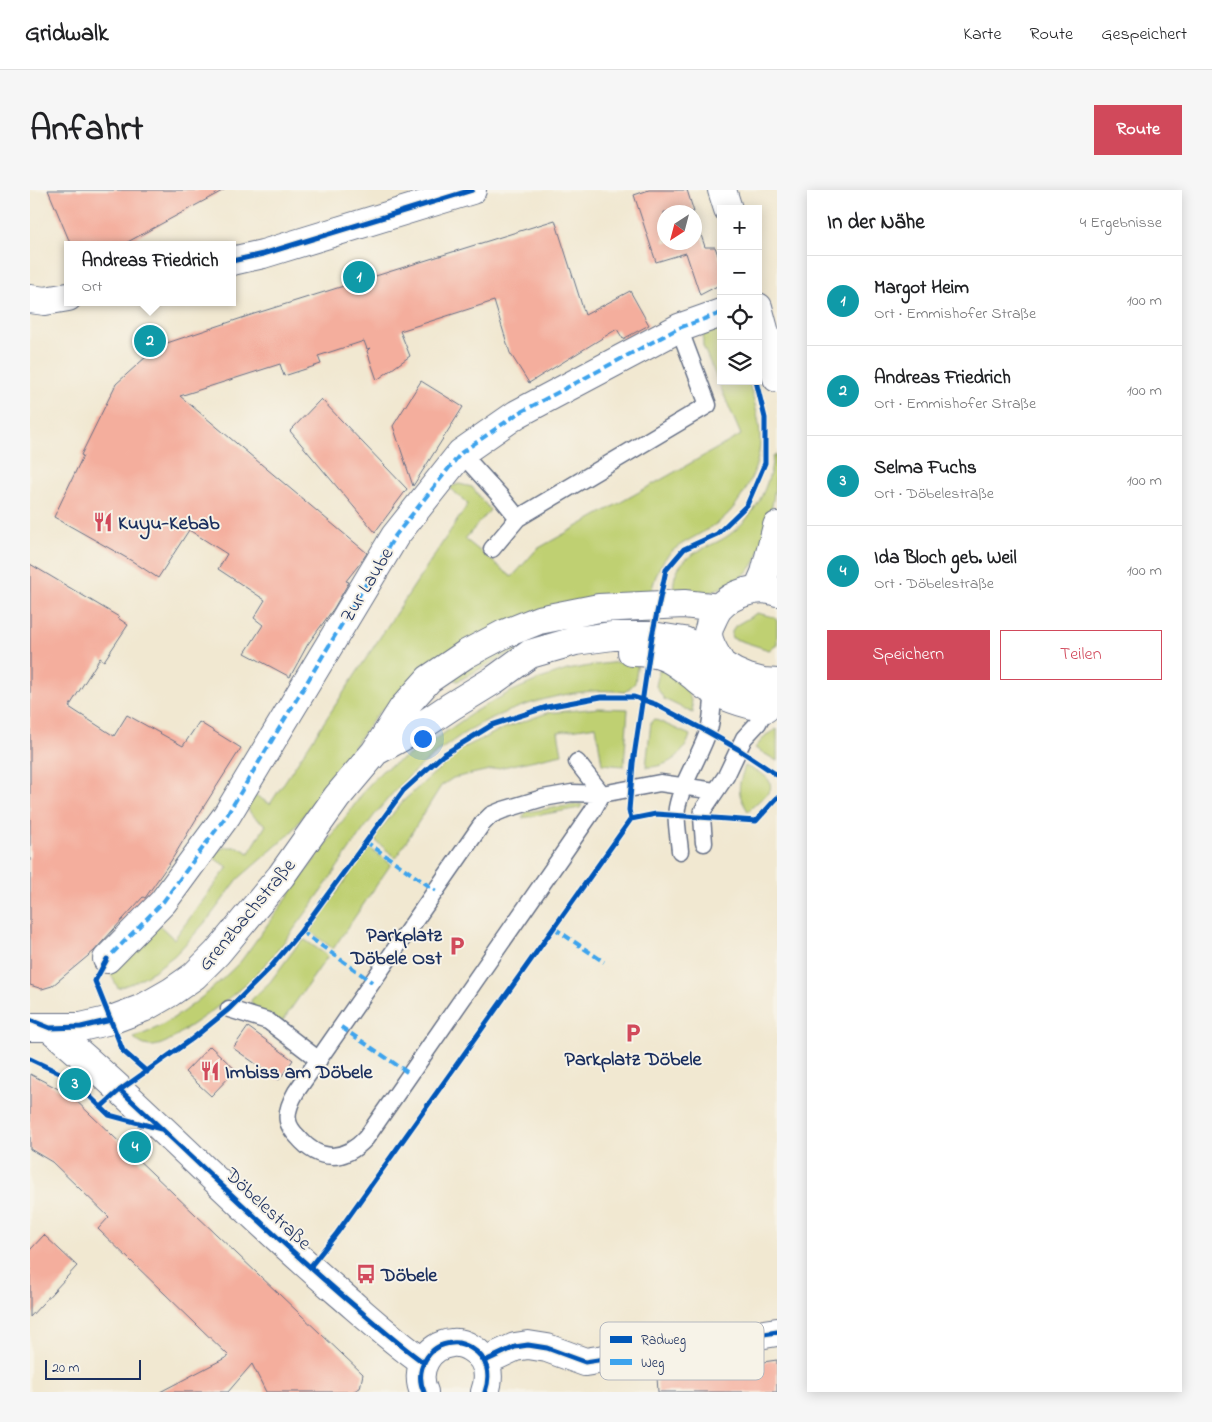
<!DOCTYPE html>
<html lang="de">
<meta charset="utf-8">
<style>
body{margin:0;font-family:"Indie Flower",sans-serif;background:#f6f6f6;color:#202124}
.controls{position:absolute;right:15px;top:15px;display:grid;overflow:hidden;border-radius:0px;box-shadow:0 2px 12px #0003}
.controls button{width:45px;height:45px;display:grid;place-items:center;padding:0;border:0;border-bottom:1px solid #e0e0e0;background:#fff;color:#202124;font:25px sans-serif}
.compass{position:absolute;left:627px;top:15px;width:45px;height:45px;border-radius:50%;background:#fff;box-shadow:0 2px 12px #0003;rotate:216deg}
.scale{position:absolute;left:15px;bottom:12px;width:96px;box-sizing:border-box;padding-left:5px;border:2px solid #1b2f5e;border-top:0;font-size:14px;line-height:18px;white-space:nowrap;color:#1b2f5e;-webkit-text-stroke:4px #f7f3e8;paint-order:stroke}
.you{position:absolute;left:392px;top:548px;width:18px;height:18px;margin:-12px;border:4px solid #fff;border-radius:50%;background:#1a73e8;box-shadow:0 0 0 8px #1a73e833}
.badge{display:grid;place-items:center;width:32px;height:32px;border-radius:50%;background:#d1495b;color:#fff;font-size:16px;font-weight:700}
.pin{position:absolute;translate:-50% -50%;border:2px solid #fff;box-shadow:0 1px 5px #0006}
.popup{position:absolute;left:34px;top:51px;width:172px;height:65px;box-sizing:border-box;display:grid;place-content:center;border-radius:0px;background:#fff;filter:drop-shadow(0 1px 4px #0005);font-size:16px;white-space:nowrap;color:#757577}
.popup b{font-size:19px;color:#202124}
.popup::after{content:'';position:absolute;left:50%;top:100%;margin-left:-10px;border:10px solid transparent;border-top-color:#fff}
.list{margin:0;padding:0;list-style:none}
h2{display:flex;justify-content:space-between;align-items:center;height:65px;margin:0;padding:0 20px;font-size:21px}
h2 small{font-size:16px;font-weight:400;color:#757577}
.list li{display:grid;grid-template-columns:32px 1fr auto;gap:15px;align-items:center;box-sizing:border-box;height:90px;padding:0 20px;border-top:1px solid #e0e0e0}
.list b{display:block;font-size:19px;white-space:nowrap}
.list p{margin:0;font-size:16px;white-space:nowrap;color:#757577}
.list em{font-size:16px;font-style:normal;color:#757577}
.actions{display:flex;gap:10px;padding:15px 20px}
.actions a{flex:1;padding:11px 0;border:1px solid #d1495b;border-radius:0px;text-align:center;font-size:18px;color:#d1495b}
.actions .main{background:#d1495b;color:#fff}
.icon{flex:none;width:28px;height:28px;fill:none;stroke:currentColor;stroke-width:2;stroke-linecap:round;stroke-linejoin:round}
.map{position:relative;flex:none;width:747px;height:1202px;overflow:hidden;border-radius:0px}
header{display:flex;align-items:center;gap:30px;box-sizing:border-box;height:70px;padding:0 25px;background:#fff;border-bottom:1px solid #e0e0e0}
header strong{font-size:24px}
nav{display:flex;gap:28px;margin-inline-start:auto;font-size:18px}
.intro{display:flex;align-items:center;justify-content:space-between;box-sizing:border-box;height:120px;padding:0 30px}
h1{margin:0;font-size:35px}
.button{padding:12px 22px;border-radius:0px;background:#d1495b;color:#fff;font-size:18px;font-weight:700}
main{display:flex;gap:30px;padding:0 30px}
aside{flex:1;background:#fff;border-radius:0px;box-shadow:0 2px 12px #0003}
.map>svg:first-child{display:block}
.green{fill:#bfd072;stroke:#6d8068}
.building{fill:#f4ae9d}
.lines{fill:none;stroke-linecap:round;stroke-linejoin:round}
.service-casing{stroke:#667086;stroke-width:19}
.minor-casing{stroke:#667086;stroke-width:30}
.secondary-casing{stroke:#667086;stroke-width:30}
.service{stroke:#fff;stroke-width:16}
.minor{stroke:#fff;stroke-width:28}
.secondary{stroke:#fff;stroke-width:28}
.quiet{stroke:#3da3ed;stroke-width:4;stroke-dasharray:8 4;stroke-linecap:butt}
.cycleway-casing{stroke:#f7f3e8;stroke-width:8}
.cycleway{stroke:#0057b8;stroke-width:5}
.labels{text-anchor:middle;stroke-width:4;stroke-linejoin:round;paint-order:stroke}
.poi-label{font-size:20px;font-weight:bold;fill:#1b2f5e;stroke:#f7f3e8;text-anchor:start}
.street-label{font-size:20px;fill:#1b2f5e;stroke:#f7f3e8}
.key{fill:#f7f3e8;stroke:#b5b8bf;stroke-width:1}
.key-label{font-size:14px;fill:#1b2f5e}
</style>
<header>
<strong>Gridwalk</strong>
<nav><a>Karte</a><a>Route</a><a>Gespeichert</a></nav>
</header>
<div class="intro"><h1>Anfahrt</h1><a class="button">Route</a></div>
<main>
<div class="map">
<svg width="747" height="1202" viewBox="0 0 747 1202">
<rect width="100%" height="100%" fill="#f7f3e8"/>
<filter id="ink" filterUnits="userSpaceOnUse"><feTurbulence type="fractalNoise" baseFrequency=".02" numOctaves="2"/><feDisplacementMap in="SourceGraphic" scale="10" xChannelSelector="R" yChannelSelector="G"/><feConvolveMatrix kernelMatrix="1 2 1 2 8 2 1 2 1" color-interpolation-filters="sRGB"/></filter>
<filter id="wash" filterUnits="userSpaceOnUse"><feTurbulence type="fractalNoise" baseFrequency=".0096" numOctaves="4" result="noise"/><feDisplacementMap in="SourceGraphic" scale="20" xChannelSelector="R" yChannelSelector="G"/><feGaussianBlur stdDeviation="1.12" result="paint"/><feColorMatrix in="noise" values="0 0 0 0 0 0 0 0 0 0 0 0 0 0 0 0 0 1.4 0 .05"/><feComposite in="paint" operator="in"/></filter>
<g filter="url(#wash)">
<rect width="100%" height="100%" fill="#f1e8d1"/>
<path class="green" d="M691 131V191H719C723 209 730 229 730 248 731 277 711 317 686 334 650 358 632 355 621 403L601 404 374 498 345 527 261 643 208 689 179 728 161 748 145 765 124 781 105 792 88 798 80 783 106 761 128 734 144 749 198 677 182 667 188 660 196 657H208L219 663 236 635C219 623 215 623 220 602L240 614 438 314 419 297 429 294 442 297 460 320 435 349 482 387 507 359 711 245 673 156C672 139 677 138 691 131Z
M746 265C747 295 742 323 733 351 729 361 727 371 720 379 709 391 682 403 666 406 659 407 651 406 643 406 644 399 643 393 645 386 652 362 681 358 699 345 725 326 739 298 743 267Z
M727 423 744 427 747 431V455L739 460 702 448 701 444 705 436Z
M617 425 615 436 474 466 430 490 427 491 421 487 441 473 521 437Z
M597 471H608L605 493 595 502C552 496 499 511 460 529 435 540 409 561 388 578 337 623 305 686 264 739 247 762 228 785 205 803 191 815 175 826 160 836 143 848 122 867 104 848 113 844 123 840 132 835 162 818 187 795 211 771L338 596 352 581 410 546 447 520 480 502 510 489 537 480 565 475Z
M630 476C649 490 661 497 663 523L634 509 626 496Z
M569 518 598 519 594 576 572 574 566 536 528 542 532 564 423 588 411 596 366 668 346 651 345 646 372 612 431 559 470 540 517 523Z
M624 529 660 545C655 565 636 578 616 577L621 532Z
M747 539V571L725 558 736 545Z
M715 576C726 582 744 585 740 601L718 621C706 602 708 597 715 576Z
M550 614 552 615 550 618 492 628 496 622Z
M338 657 361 674 303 759 280 741Z
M275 750 298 766 251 833 239 824 223 818 221 810 240 792 269 753Z"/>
<g id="blocks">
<path class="building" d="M18 0H194L92 55H41Z
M619 0H657L664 22H634V52H664V24L675 57H685L691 73V94L670 105 656 63 626 72 604 5Z
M525 30 555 125 600 101 619 135 593 149 587 139 499 193 480 163 464 111 370 141 380 166 347 190 337 161 340 158 337 159 334 151 288 166 291 174 254 186 250 174 150 206 337 363 331 372 316 391 319 392 304 418 278 454 260 487 215 463 233 435 224 428 235 410 188 379 197 364 159 340 128 388 102 371 24 327 53 266 51 265 86 194 128 156 224 124Z
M391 191 433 217 383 296 363 236Z
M291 209 377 299 345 342 260 241Z
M0 374 89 427 88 428 98 435 74 471 70 468 39 517 84 546 97 525 153 556 169 532 211 558 171 621 141 671 115 708 113 707 64 761 22 796 12 799 0 795Z
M218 837 263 870 249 890 203 858Z
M180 856 206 880 181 906 155 882Z
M0 884 40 905 123 984 333 1184 330 1198 322 1202H236L222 1174 198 1202H130L199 1166 68 1039 79 1027 22 972 0 959Z
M14 1045 47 1076 0 1127V1060Z
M747 1170V1202H628L627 1187Z"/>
</g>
</g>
<g filter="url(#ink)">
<use href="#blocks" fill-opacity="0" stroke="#667086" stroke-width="1"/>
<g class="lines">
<defs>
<path id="service" d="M431 263 471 307 488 328
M462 359 488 328 678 215 649 138
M547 572 572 604
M572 604 562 622 336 948C314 972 289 972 268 947 264 943 259 936 258 931 256 922 262 909 266 902L452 634 461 625 473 620 513 608 542 603 572 604 630 593 685 601
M674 653 672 627 673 620 696 586 714 548 728 533 736 518
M650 661C649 649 645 629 647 618 652 591 671 565 679 539 683 527 681 514 685 501
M199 819 238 831 289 870"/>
<path id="minor" d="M202 71 233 64 442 0
M0 109 15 111 38 107
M77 769 133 712 197 625 365 346 431 263 487 224 649 138 691 123
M20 838C120 922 209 1017 308 1102 336 1126 363 1151 393 1172
M455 1171 485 1157 498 1155 517 1158 555 1172 747 1142
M394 1202C384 1180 398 1155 422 1153 429 1152 436 1155 441 1158 458 1168 461 1185 455 1202"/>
<path id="secondary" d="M692 0 698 19
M728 117 747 188
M728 399 735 383 747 336
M602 462C631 462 640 467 662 485 667 489 672 494 677 497 695 508 715 514 736 518L747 494
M692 475C687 466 678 454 678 443 678 440 680 438 680 435 683 429 685 423 689 418 702 403 729 395 747 402
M348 560 390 537 420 517 464 490 500 464 545 451 583 446H622L654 451 666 457 682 469 704 482 718 488 733 492 747 493
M0 837H51L81 830 113 818 141 802 164 786 187 763 251 686 307 607 345 562 373 518 399 489 436 464 474 444 509 430 569 418 654 414 689 418"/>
</defs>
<use href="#service" class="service-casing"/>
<use href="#minor" class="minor-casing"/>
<use href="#secondary" class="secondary-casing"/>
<use href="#service" class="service"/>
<use href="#minor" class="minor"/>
<use href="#secondary" class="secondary"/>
<path class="quiet" d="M335 651 406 701
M524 738 574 772
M271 741 342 792
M75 773 77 769 133 712 197 625 365 346 431 263 487 224 649 138 691 123
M311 837 380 884"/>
<defs>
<path id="cycleway" d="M202 71 233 64 442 0
M601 629 599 620 603 573 622 446 636 380 654 359 687 344 717 315 735 273V228L726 191
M77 769 65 791 93 861 117 882
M0 830 20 838 51 837 81 830
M0 869 36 886 49 896 79 925 131 939
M90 900C165 969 237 1041 314 1107 340 1129 365 1152 393 1172
M71 917 90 900 162 849 199 819 239 779 271 741 373 601 413 565 462 535 517 517 571 507H604L625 514 678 542 708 559 747 585
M280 1077 307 1043 601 629 626 624 726 631 747 608
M455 1171 485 1157 498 1155 517 1158 555 1172 747 1142
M394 1202C384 1180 398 1155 422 1153 429 1152 436 1155 441 1158 458 1168 461 1185 455 1202"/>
</defs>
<use href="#cycleway" class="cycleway-casing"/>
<use href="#cycleway" class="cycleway"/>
</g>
</g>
<defs>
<symbol id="restaurant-bare" viewBox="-9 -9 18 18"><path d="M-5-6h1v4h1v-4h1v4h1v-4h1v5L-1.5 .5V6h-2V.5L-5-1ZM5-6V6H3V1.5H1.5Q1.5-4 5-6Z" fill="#d1495b" stroke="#f7f3e8" stroke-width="2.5" paint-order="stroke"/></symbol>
<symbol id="parking-bare" viewBox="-9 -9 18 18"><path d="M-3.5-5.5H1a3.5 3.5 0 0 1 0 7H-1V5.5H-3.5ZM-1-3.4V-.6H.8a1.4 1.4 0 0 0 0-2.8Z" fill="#d1495b" stroke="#f7f3e8" stroke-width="2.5" paint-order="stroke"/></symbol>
<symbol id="bus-bare" viewBox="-9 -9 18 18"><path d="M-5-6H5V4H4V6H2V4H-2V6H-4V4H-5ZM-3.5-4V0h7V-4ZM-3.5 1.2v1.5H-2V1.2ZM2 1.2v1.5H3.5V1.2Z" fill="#d1495b" stroke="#f7f3e8" stroke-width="2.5" paint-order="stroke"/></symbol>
</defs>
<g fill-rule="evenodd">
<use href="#restaurant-bare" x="59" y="318" width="28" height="28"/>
<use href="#parking-bare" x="413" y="742" width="28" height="28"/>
<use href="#parking-bare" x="589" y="829" width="28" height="28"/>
<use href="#restaurant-bare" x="166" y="867" width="28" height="28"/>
<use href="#bus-bare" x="322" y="1070" width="28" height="28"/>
</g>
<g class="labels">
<g class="poi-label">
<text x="88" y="339">Kuyu-Kebab</text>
<text x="412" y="751" text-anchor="end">Parkplatz<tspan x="412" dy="23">Döbele Ost</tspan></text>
<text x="603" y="875" text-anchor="middle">Parkplatz Döbele</text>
<text x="195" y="888">Imbiss am Döbele</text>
<text x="351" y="1091">Döbele</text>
</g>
<g class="street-label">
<text transform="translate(336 394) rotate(-59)" y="7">Zur Laube</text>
<text transform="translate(216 724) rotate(-50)" y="7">Grenzbachstraße</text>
<text transform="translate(239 1018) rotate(43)" y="7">Döbelestraße</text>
</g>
</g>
<rect x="570" y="1132" width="164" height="58" rx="8" class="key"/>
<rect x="580" y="1146" width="22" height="7" fill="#0057b8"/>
<rect x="580" y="1169" width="22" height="6" fill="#3da3ed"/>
<g class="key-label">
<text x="611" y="1154">Radweg</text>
<text x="611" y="1177">Weg</text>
</g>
</svg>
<div class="controls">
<button>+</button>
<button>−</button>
<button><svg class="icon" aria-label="locate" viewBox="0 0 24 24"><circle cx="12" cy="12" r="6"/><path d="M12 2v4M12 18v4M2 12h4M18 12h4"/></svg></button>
<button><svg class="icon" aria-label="layers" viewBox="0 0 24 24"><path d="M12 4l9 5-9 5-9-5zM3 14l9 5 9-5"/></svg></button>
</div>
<svg class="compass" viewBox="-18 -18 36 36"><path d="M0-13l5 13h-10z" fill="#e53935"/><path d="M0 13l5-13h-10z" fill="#757577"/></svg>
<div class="scale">20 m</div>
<div class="you"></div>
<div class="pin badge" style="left:329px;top:87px;background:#0f9aa8">1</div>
<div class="pin badge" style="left:120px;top:151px;background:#0f9aa8">2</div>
<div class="popup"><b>Andreas Friedrich</b>Ort</div>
<div class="pin badge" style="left:45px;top:894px;background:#0f9aa8">3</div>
<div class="pin badge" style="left:105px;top:957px;background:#0f9aa8">4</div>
</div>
<aside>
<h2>In der Nähe<small>4 Ergebnisse</small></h2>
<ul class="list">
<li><span class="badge" style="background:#0f9aa8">1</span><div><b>Margot Heim</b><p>Ort · Emmishofer Straße</p></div><em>100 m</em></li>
<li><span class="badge" style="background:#0f9aa8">2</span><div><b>Andreas Friedrich</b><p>Ort · Emmishofer Straße</p></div><em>100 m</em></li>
<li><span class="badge" style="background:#0f9aa8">3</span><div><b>Selma Fuchs</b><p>Ort · Döbelestraße</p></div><em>100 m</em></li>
<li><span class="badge" style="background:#0f9aa8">4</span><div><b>Ida Bloch geb. Weil</b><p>Ort · Döbelestraße</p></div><em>100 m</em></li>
</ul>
<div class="actions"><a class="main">Speichern</a><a>Teilen</a></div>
</aside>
</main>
